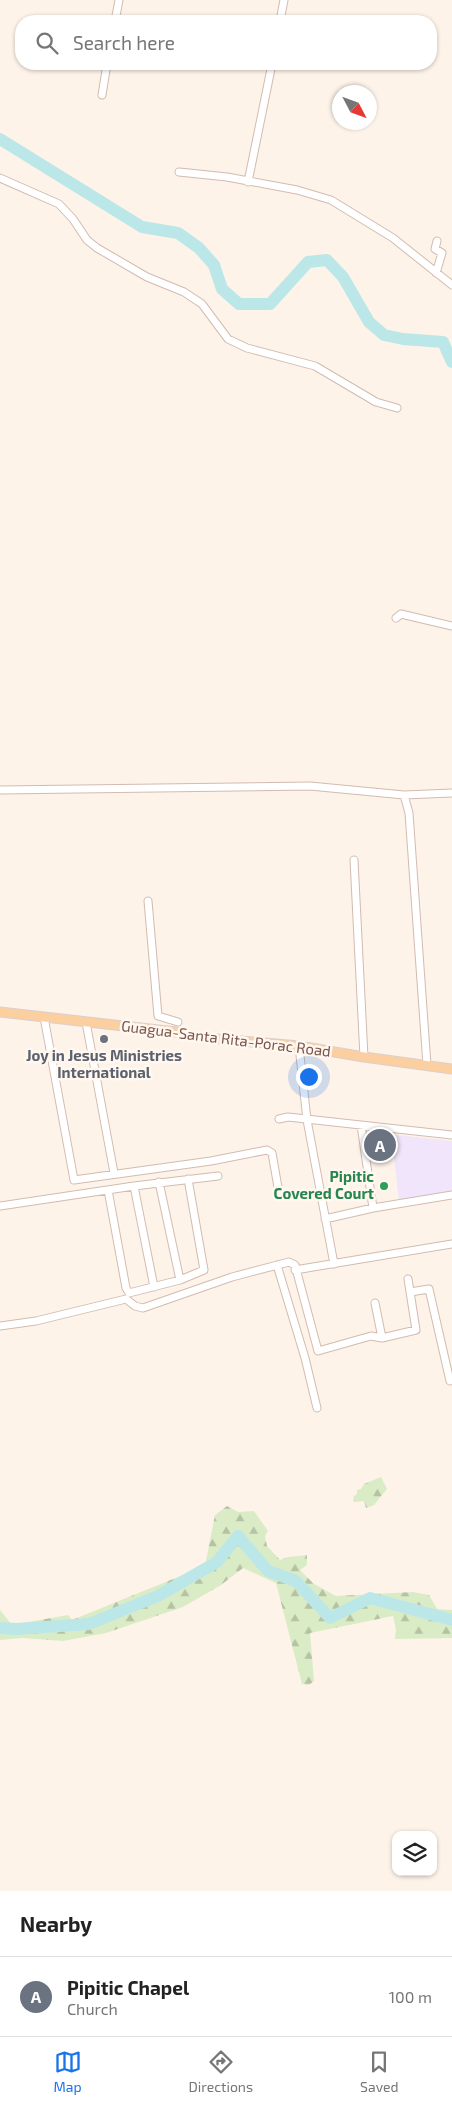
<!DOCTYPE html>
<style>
body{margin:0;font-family:"Exo 2",sans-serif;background:#f6f6f6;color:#222}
.controls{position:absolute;right:15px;bottom:15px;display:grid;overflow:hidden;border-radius:10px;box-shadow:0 1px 4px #0004}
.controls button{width:45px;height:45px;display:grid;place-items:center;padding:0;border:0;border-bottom:1px solid #e0e0e0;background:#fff;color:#222;font:25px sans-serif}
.compass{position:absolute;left:332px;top:85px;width:45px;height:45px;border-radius:50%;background:#fff;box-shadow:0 1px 4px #0004;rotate:131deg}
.you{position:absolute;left:308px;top:1076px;width:18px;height:18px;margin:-12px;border:4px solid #fff;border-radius:50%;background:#1a73e8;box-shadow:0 0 0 8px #1a73e833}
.badge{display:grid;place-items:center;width:32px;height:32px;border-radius:50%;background:#1a73e8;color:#fff;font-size:16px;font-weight:700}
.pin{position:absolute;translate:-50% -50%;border:2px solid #fff;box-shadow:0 1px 5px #0006}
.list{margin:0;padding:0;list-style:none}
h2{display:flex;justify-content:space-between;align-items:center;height:65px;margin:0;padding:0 20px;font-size:21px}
h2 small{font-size:16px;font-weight:400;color:#767676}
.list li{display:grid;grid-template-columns:32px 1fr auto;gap:15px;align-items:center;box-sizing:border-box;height:80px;padding:0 20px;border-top:1px solid #e0e0e0}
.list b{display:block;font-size:19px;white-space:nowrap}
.list p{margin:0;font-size:16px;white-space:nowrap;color:#767676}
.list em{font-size:16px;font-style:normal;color:#767676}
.icon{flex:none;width:28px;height:28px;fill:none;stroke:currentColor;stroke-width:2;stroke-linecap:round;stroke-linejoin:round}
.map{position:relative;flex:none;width:452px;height:1891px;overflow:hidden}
.search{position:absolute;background:#fff;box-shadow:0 1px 4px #0004;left:15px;right:15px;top:15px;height:55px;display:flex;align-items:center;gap:12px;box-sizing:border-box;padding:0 18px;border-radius:20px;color:#767676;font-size:19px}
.sheet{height:145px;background:#fff}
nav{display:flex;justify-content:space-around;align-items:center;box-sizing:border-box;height:70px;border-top:1px solid #e0e0e0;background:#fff;font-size:14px;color:#767676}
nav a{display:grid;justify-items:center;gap:2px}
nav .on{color:#1a73e8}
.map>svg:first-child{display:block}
.education{fill:#f0e5fa}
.forest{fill:url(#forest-firs)}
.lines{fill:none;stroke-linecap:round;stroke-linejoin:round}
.river{stroke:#bce7e8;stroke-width:12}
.minor-casing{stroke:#d3bbb0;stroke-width:9}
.major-casing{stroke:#d9d0cd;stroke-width:11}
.minor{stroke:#fff;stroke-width:7}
.major{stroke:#fccfa1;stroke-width:9}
.worship-dot{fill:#6b7280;stroke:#fff7f0;stroke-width:2}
.leisure-dot{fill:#2e9e5b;stroke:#fff7f0;stroke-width:2}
.labels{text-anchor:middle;stroke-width:5;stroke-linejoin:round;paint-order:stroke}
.street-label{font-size:15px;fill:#79564b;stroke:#fff7f0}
.worship-label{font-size:15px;font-weight:bold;fill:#5b616d;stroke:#fff7f0}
.leisure-label{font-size:15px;font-weight:bold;fill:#27864d;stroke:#fff7f0;text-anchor:end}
</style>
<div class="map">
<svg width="452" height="1891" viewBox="0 0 452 1891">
<defs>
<pattern id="forest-firs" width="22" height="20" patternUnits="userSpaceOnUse" patternTransform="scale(1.25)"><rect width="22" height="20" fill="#daecc6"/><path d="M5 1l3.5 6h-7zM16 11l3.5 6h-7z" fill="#b6c2a3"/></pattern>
</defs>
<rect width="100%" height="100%" fill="#fdf3e9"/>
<path class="education" d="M397 1135 452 1141V1191L399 1201 394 1158Z"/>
<path class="forest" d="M381 1477 387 1489 374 1505 366 1508 364 1501 354 1502 353 1501 354 1496 357 1494V1490L361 1489 364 1484Z
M227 1506 238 1512 254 1511 268 1531 265 1536 267 1546 280 1560 288 1557 307 1555V1565L300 1570 314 1584 336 1596 413 1592 429 1595 437 1609 452 1610V1638L395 1639 396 1630 393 1616 310 1633 314 1681 309 1685 302 1684 276 1583 243 1568 221 1585 183 1607 106 1633 63 1641 22 1638 0 1640V1610L12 1625 68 1615 72 1620 205 1566 215 1515Z"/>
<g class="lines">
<path class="river" d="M0 139 142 227 178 233 199 248 214 265 222 289 239 304H270L308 262 327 260 343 277 369 322 384 335 403 339 443 342 452 362
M0 1628 16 1629 89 1624 158 1596 217 1562 238 1536 268 1571 296 1581 330 1618 370 1598 452 1620"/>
<defs>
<path id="minor" d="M115 21 119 0
M280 21 284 0
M102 95 107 64
M179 172 227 177 297 190 331 200 393 238 452 285
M0 178 59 204 73 219 87 240 97 248 147 277 184 292 202 304 228 339 247 348 315 366 376 402 397 408
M248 182 272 64
M436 273 442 253 435 249 437 241
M396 618 401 614 452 626
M0 790 310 786 404 795 452 793
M404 795 409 813 427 1065
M354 860 364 1057
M148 901 158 1016 178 1022
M44 1017 74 1180 211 1161 267 1150 272 1153 279 1193
M86 1022 114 1173
M299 1046 307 1120 334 1264
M279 1119 288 1117 452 1135
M361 1125 373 1208
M159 1182 180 1280
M134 1186 154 1287
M108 1190 126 1288 129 1293 180 1280 204 1270 188 1179
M0 1206 134 1186 218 1176
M325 1219 373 1208 452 1195
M277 1265 305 1358 317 1408
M295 1270 452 1244
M410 1292 429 1289 450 1381
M375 1303 382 1338
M0 1326 36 1321 126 1299 135 1306 143 1308 232 1277 289 1262 295 1265 318 1351 371 1336 382 1338 416 1330 408 1279"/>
<path id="major" d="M0 1012 176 1032 196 1037 299 1046 364 1057 452 1069"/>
</defs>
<use href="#minor" class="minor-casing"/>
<use href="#major" class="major-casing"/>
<use href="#minor" class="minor"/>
<use href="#major" class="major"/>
</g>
<circle class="worship-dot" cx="104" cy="1039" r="5"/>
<circle class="leisure-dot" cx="384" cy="1186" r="5"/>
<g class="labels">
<g class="street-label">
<text transform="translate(226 1039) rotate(7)" y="5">Guagua-Santa Rita-Porac Road</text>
</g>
<g class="worship-label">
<text x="104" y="1061">Joy in Jesus Ministries<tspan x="104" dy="17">International</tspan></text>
</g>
<g class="leisure-label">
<text x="374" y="1182">Pipitic<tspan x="374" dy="17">Covered Court</tspan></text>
</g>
</g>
</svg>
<div class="controls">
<button><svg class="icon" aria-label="layers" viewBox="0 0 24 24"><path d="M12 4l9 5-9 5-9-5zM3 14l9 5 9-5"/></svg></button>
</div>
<svg class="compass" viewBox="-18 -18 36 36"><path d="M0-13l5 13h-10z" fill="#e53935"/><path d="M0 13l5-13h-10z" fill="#767676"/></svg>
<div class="you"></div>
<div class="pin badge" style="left:380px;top:1145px;background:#6b7280">A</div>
<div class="search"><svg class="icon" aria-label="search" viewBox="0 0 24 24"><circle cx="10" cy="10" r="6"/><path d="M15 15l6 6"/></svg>Search here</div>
</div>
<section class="sheet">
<h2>Nearby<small></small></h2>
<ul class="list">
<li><span class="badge" style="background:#6b7280">A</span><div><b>Pipitic Chapel</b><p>Church</p></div><em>100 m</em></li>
</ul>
</section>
<nav>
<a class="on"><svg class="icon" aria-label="map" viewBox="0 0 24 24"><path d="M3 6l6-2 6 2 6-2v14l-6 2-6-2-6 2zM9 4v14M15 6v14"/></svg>Map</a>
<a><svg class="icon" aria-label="directions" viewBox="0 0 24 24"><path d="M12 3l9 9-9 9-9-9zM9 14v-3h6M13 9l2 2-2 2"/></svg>Directions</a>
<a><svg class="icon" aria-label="saved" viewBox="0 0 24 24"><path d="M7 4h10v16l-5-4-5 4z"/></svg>Saved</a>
</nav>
